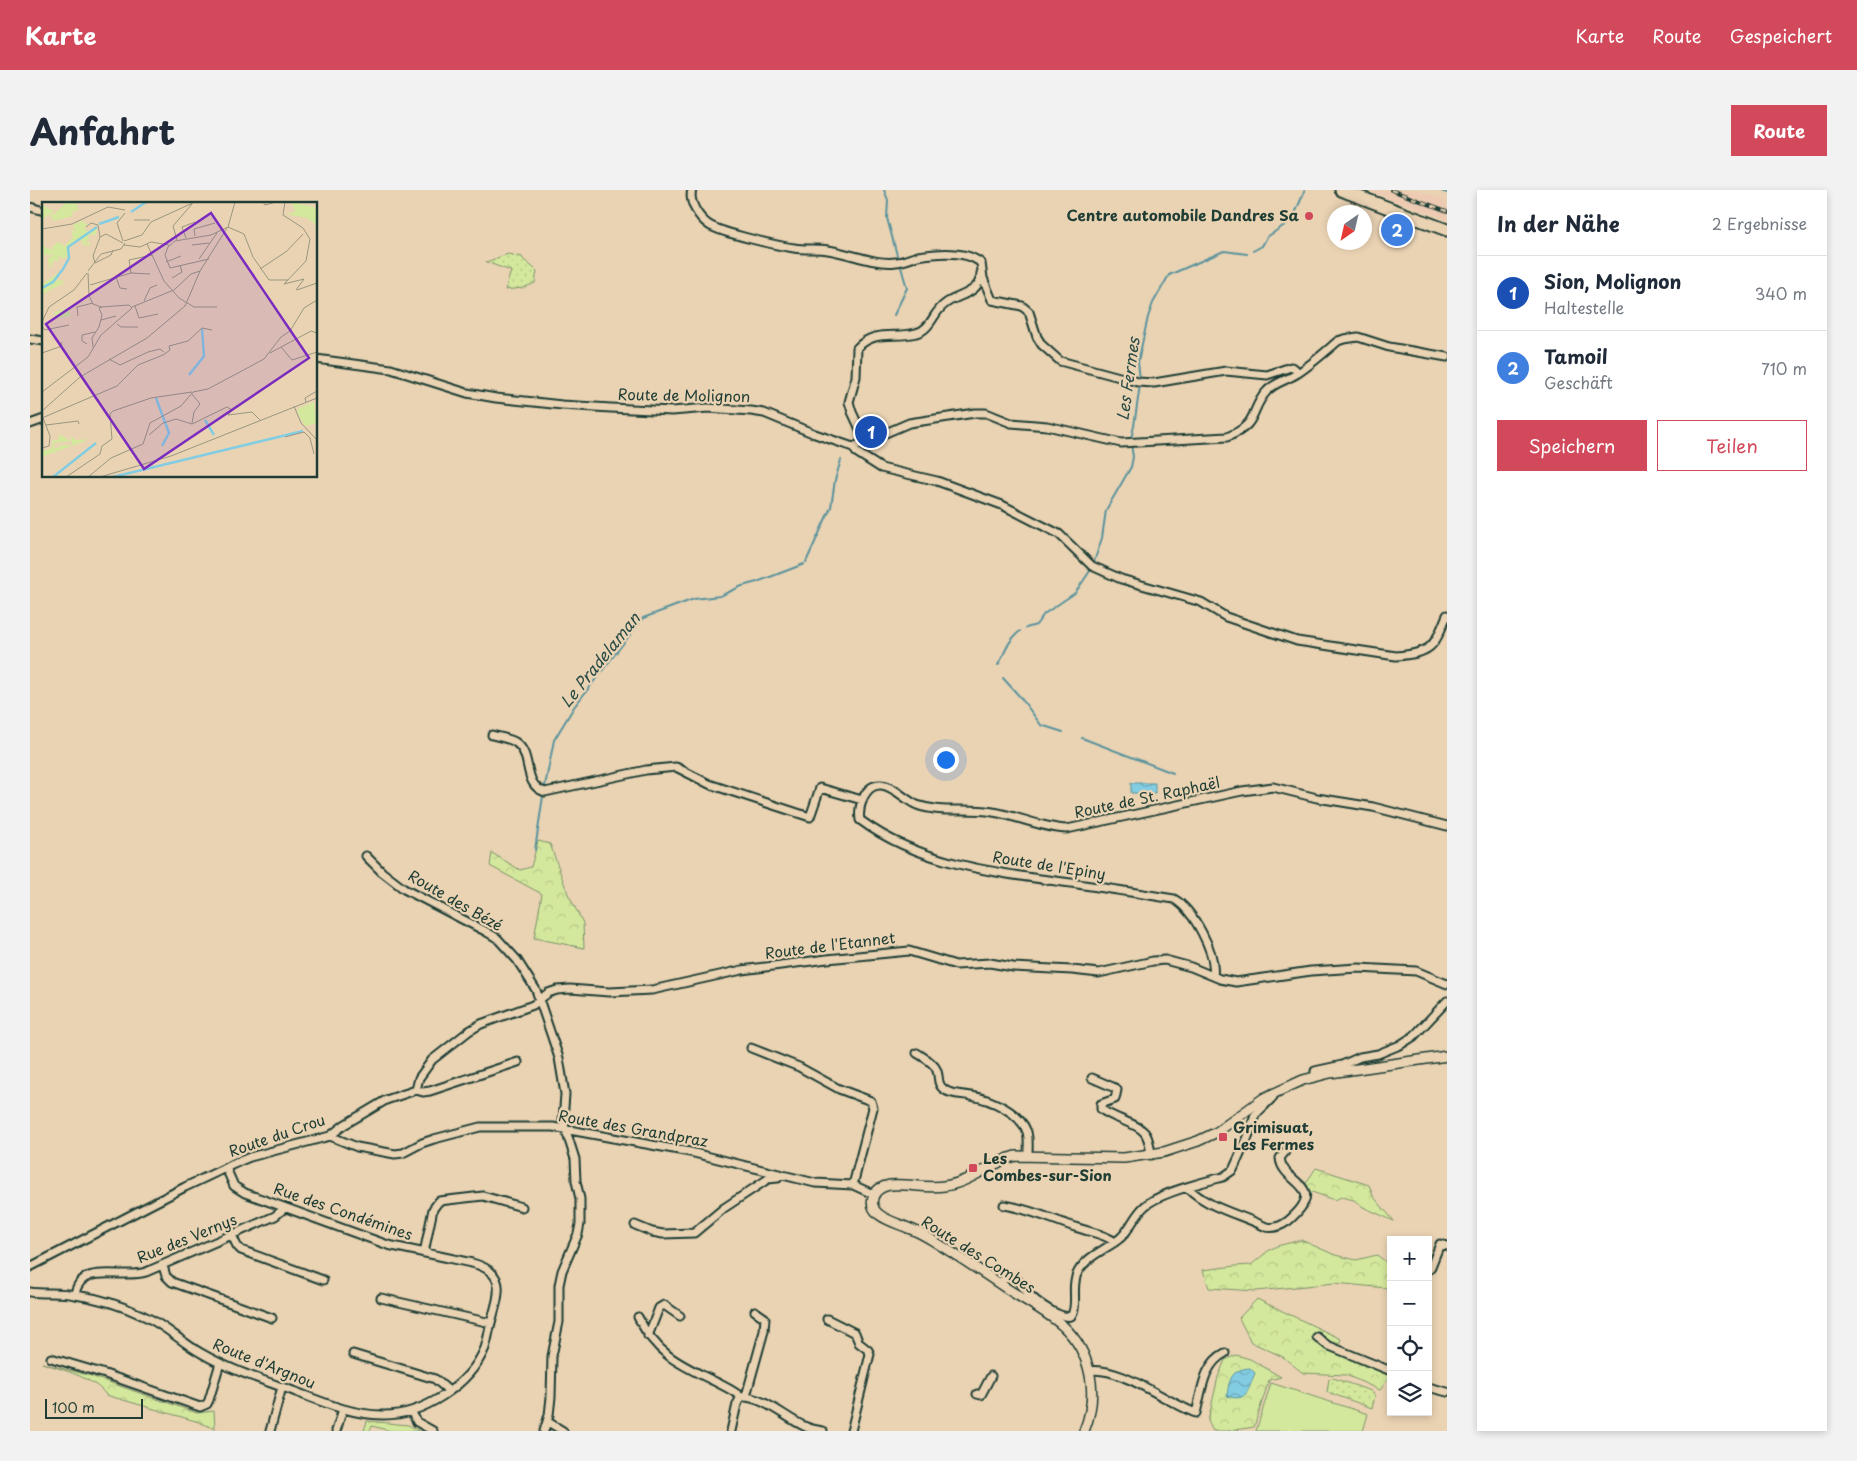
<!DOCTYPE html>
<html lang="de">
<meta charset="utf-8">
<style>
body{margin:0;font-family:"Playpen Sans",sans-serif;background:#f2f2f3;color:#1f2937}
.controls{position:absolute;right:15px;bottom:15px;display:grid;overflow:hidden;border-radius:0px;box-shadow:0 2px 8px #0003}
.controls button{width:45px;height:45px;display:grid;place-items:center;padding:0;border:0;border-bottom:1px solid #e0e1e3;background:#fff;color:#1f2937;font:25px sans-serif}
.compass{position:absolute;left:1297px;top:15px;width:45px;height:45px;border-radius:50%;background:#fff;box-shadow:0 2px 8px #0003;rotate:214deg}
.scale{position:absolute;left:15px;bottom:12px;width:98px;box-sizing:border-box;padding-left:5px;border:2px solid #1f3d34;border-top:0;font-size:14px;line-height:18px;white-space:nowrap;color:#1f3d34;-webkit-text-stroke:4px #ead3b3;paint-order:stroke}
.you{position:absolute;left:915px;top:569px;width:18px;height:18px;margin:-12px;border:4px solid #fff;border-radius:50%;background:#1a73e8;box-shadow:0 0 0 8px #1a73e833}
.badge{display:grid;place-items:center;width:32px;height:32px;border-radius:50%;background:#d1495b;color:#fff;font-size:16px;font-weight:700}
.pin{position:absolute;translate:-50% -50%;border:2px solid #fff;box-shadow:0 1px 5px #0006}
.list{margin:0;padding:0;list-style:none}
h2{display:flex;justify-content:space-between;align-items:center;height:65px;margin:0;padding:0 20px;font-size:21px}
h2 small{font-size:16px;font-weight:400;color:#747a83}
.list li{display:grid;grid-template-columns:32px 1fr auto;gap:15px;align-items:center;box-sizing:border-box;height:75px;padding:0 20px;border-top:1px solid #e0e1e3}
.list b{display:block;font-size:19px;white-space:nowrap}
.list p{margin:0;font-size:16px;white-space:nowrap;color:#747a83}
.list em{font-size:16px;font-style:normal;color:#747a83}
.actions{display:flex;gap:10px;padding:15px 20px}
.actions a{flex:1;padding:11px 0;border:1px solid #d1495b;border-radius:0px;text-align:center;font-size:18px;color:#d1495b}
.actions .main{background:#d1495b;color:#fff}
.icon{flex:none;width:28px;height:28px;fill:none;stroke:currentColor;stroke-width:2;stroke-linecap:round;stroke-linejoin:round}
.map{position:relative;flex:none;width:1417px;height:1241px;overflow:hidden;border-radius:0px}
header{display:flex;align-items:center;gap:30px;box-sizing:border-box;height:70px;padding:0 25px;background:#d1495b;color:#fff}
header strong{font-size:24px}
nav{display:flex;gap:28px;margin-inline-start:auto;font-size:18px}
.intro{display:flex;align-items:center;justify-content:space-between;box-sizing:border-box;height:120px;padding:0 30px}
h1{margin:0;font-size:35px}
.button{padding:12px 22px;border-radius:0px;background:#d1495b;color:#fff;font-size:18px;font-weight:700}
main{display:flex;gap:30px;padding:0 30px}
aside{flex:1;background:#fff;border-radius:0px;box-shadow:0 2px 8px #0003}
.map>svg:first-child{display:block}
.built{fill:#edcbb3}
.green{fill:url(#green-dots);stroke:#7a9268}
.forest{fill:url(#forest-crowns);stroke:#7a9268}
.pitch{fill:#d4e89d;stroke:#7a9268}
.water{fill:url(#water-waves);stroke:#5b939d}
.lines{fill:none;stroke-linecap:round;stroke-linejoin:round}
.stream{stroke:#5b939d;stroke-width:2}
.minor-casing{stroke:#1f3d34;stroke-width:11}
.tertiary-casing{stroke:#1f3d34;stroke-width:12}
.primary-casing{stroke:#1f3d34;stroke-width:15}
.minor{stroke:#ead3b3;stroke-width:7}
.tertiary{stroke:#ead3b3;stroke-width:9}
.primary{stroke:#ead3b3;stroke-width:11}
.rail-casing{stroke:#1f3d34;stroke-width:4}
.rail{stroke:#ead3b3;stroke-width:2;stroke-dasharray:5.5;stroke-linecap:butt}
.poi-dot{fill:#d1495b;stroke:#ead3b3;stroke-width:2}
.labels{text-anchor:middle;stroke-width:4.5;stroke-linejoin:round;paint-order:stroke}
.poi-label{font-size:15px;font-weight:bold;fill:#1f3d34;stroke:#ead3b3;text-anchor:start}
.street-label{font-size:15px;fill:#1f3d34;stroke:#ead3b3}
.water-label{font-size:16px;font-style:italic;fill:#294b46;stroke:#ead3b3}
.inset-river{fill:none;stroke:#83cde3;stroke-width:2.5}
.inset-road{fill:none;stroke:#999780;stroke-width:1}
.view{fill:#7b2cbf;fill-opacity:0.15;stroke:#7b2cbf;stroke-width:2.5}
.inset-edge{fill:none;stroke:#1f3d34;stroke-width:2.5}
</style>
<header>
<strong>Karte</strong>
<nav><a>Karte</a><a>Route</a><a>Gespeichert</a></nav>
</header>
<div class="intro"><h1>Anfahrt</h1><a class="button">Route</a></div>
<main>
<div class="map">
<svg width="1417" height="1241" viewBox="0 0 1417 1241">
<defs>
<pattern id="green-dots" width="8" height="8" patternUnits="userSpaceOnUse" patternTransform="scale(1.25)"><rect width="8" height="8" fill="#d4e89d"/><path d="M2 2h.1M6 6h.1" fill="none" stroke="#b6c888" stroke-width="1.8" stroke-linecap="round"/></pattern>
<pattern id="forest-crowns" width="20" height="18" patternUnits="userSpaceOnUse" patternTransform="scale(1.25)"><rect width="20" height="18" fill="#d4e89d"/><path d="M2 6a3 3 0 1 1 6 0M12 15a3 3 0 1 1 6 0" fill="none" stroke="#b6c888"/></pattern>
<pattern id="water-waves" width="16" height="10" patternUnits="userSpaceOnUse" patternTransform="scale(1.25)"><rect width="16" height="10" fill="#83cde3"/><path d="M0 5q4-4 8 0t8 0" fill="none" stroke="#6ba8b9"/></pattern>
</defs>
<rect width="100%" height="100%" fill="#ead3b3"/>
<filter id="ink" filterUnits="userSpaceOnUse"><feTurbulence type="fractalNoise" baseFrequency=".02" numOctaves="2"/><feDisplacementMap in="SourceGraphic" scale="10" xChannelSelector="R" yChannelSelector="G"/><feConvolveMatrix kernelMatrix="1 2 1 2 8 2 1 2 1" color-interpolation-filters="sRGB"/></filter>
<g filter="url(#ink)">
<path class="built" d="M1336 0H1388L1417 11V30Z"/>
<path class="green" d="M478 64 492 67 493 69 507 81 505 93 493 98 475 100 481 81 456 72Z
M1303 1188 1341 1201 1345 1206 1342 1218 1297 1202 1299 1189Z"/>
<path class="forest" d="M508 651 520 654 538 704 553 733 554 758 504 748 512 704 460 676 462 663 490 680 501 677Z
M1286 978 1339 995 1343 1006 1364 1031 1333 1017 1324 1010 1311 1007 1305 1010 1279 1001 1276 993Z
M1271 1050 1305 1065 1326 1070 1347 1065 1361 1076V1091L1356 1098 1305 1093 1226 1101 1179 1098 1173 1080 1205 1076 1221 1075 1238 1061 1247 1056Z
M1227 1109 1311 1149 1306 1162 1360 1186 1350 1200 1316 1185 1273 1183 1253 1167 1221 1152 1209 1128Z
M1206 1165 1220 1169 1251 1187 1239 1190 1224 1237 1198 1241H1183L1178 1231 1188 1187 1195 1170Z
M12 1173 61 1186 167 1223 184 1221 185 1239 169 1232 76 1205C65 1188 31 1179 12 1173Z
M337 1231 378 1235 390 1241H361L342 1236 340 1241H334Z"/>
<path class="pitch" d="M1241 1193 1338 1224 1333 1241H1226Z"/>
<path class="water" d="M1101 593H1125V603H1101Z
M1220 1178 1225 1183C1218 1199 1218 1213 1197 1206 1199 1190 1201 1179 1220 1178Z"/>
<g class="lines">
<path class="stream" d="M854 0 858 10 857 28 868 69
M1409 0 1417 3
M1223 61 1232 56 1237 47 1259 32 1264 26 1275 0
M864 125 877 98 871 77
M1110 190 1108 172 1118 127 1123 113 1139 85 1194 61 1217 64
M1101 249 1104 236 1110 195
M776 372 801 317 805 290 811 270
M1063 375 1072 348 1076 320 1101 277 1103 267 1101 254
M996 438 1006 435 1014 424 1045 403 1060 381
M968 475C975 463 978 450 990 441
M973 488 991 508 1011 535 1033 542
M1052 548 1143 583
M515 596 524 550 544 517 613 428 664 409 690 406 712 396 727 392 774 374
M505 660 513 606"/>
<defs>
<path id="minor" d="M662 0C658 12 669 28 679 35 692 43 748 56 764 58 775 60 787 58 798 60 819 63 846 75 866 72 873 72 881 68 888 66 906 63 936 60 951 73
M0 17 14 21
M951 73 953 88 962 110 992 116 999 122 1007 147 1012 155 1030 171 1108 192 1124 193 1196 181 1237 185 1261 177 1265 179 1268 183
M0 149 14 151
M286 169 361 179 437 203 466 208 532 215 581 218 642 221 678 218 721 221 734 223 785 244 823 257 879 233 945 223H956L981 233 1017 236 1091 253 1197 247C1230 234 1219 220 1237 201 1245 192 1258 190 1268 183 1282 174 1295 162 1308 151L1314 149 1328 147 1359 157 1417 167
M0 234 14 229
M836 252 822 222 819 212 826 187 827 158C845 139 864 149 886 143 901 140 903 122 915 114 925 106 941 105 948 94 950 91 951 87 951 83
M823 257 826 262 851 278 907 291 972 315 1029 344 1062 376 1091 389 1171 412 1196 427 1267 451 1366 466C1402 463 1404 457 1417 425
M462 545C469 547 478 548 485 552 504 564 491 594 515 602L616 580 646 577 679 594 780 627 790 598 832 610
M336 666 352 682 374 699 455 741 467 748 487 770 506 800 529 868 535 904 533 931 545 969 546 991 550 1009V1034L548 1044 532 1081 529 1095V1132L522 1166 521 1207 519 1225 514 1241
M1183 786C1187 763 1163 720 1144 709 1107 703 1070 697 1033 692 964 683 888 673 830 630 828 618 834 594 851 595 864 596 875 610 887 615 912 624 938 617 963 622 988 626 1012 638 1037 639L1212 601 1243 597 1287 608 1343 617 1417 636
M721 858 769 877 809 899 841 911 843 918 823 995
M887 863C893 867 901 871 905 877 911 885 905 894 915 900 922 905 933 904 941 906 960 909 990 922 997 942 999 949 998 958 998 965
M1285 887V881L1289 880 1312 875 1330 867 1348 864 1370 855 1384 846 1417 811
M1062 888 1085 898 1087 900 1085 909 1071 914V919C1083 929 1107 933 1114 942 1119 947 1120 957 1121 965
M386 900 393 902 400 901 488 872
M300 946 327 957 365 964 373 963 392 953 404 949 450 937H523L660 962 785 993 823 995 845 1005
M1158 998C1180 1019 1210 1024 1236 1037 1244 1039 1251 1036 1258 1031 1301 994 1252 995 1250 968L1255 962
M974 1015C1000 1019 1023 1030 1048 1038 1060 1042 1075 1044 1085 1052
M605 1035 622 1042 633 1044 664 1043 694 1018 738 989 748 988 750 984
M202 1045 207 1056 211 1060 293 1090
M394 1063 403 1019 409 1011 453 1006 492 1017
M133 1076 136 1086 142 1092 242 1128
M0 1077 155 997 208 972 220 967 300 946 314 935 356 910 386 900 389 888 402 870 439 841 451 834 503 815 518 803 527 800 540 799 579 802 622 800 712 780 797 769 879 761 926 775 960 773 983 777 1042 780 1069 783 1123 771 1135 770 1161 777 1190 789 1206 792 1281 781 1328 778 1386 781 1417 794
M1400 1079 1410 1054 1417 1056
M969 1093 977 1087 986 1089C992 1094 996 1102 1002 1107 1009 1114 1031 1129 1041 1126 1049 1116 1040 1096 1048 1082 1057 1066 1075 1060 1089 1049 1100 1041 1104 1025 1115 1016 1129 1003 1173 992 1193 987L1203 980 1218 947 1225 925 1243 907V903
M0 1102C15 1104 31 1102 45 1105 68 1108 93 1116 114 1126 135 1135 151 1152 171 1163 198 1179 229 1189 258 1199 288 1210 320 1225 352 1225 392 1226 440 1195 455 1158 458 1149 459 1139 462 1129 470 1101 476 1082 442 1073L358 1055 215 1003 204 996 196 978
M45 1104C51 1071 92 1090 116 1082L245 1026 255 1018
M351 1108 461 1133
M608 1127C626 1164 649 1174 684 1191 693 1196 703 1200 711 1207
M797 1129 825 1143 829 1153 838 1160 840 1164 821 1241
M618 1146 629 1118 634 1115 650 1126
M1287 1147 1297 1155 1361 1181
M323 1164 405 1189 419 1201
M21 1168 75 1184 170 1217 177 1214 179 1210 190 1173
M1059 1181C1088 1175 1138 1213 1166 1223 1172 1201 1173 1174 1195 1163
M1398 1197 1417 1202
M947 1204 951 1205 961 1186
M716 1206 734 1141 735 1128 725 1121
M381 1221 387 1232 403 1241
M518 1232 533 1241
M240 1241 252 1197
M306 1241 313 1219
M701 1241 707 1214 711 1207C731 1205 756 1228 774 1236 780 1239 786 1240 793 1241"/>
<path id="tertiary" d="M1054 1241C1069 1205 1062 1163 1033 1136 1017 1122 997 1111 979 1100 954 1083 928 1066 902 1050 894 1045 887 1041 878 1038 865 1032 835 1026 844 1005 847 999 854 996 860 995 878 993 896 999 914 996 940 993 960 973 985 966L1094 968 1134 962 1168 951 1187 942 1234 908 1273 890 1300 883 1417 866"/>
<path id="primary" d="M1311 0 1417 40"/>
</defs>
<use href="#minor" class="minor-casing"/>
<use href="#tertiary" class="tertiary-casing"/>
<use href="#primary" class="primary-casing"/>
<use href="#minor" class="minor"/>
<use href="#tertiary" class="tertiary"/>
<use href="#primary" class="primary"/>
<defs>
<path id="rail" d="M1361 0 1417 21"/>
</defs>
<use href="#rail" class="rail-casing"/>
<use href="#rail" class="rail"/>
</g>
</g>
<g class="poi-dot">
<circle cx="1279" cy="26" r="5"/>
<rect x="1188" y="942" width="10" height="10" rx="2.5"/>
<rect x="938" y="973" width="10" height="10" rx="2.5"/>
</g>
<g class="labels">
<g class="poi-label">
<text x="1269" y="31" text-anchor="end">Centre automobile Dandres Sa</text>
<text x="1203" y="943">Grimisuat,<tspan x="1203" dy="17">Les Fermes</tspan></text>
<text x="953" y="974">Les<tspan x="953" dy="17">Combes-sur-Sion</tspan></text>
</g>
<g class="street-label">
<text transform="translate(654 206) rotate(1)" y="5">Route de Molignon</text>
<text transform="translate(1117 608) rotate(-12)" y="5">Route de St. Raphaël</text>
<text transform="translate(1019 676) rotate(9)" y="5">Route de l'Epiny</text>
<text transform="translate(425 711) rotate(30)" y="5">Route des Bézé</text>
<text transform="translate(800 756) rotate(-7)" y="5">Route de l'Etannet</text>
<text transform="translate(603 939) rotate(10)" y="5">Route des Grandpraz</text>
<text transform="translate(247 946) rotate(-19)" y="5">Route du Crou</text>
<text transform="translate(313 1022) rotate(19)" y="5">Rue des Condémines</text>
<text transform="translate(157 1049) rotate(-22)" y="5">Rue des Vernys</text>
<text transform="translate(948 1065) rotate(32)" y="5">Route des Combes</text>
<text transform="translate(234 1174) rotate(22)" y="5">Route d'Argnou</text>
</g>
<g class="water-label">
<text transform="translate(1098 189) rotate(-82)" y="6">Les Fermes</text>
<text transform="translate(570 470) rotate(-51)" y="6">Le Pradelaman</text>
</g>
</g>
<g transform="translate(12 12)">
<rect width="275" height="275" fill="#ead3b3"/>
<path d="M25 0 34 2 37 7 29 11 31 14 12 19 7 12 0 18V3L12 9 8 12 11 13ZM250 0 275 6V24L265 16 243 12 253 10ZM40 19 46 23 42 26 46 30 53 25 55 27 54 33H46L47 37 42 41 47 40 49 42 44 44 39 41 40 38 35 39 28 46V53L21 57 16 54 17 60 12 58 9 65 4 67 8 64 5 57 12 53H2L1 44 11 48 10 45 16 40 23 44 31 35 29 27 33 30 31 23ZM19 69 15 79 20 78 22 81 0 92V82ZM17 232 29 239 12 241 13 247 20 243H30L29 234 34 238 44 237 43 239 0 255V249L10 246V239L17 237Z" fill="#d4e89d"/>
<path d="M26 106 29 114 12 117 13 110ZM272 200 275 221 263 224 255 210 257 206Z" fill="#d4e89d"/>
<path class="inset-river" d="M89 10 104 0M57 22 77 15M0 86 11 80 21 67 27 56 26 45 55 25M147 173 162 154 160 127M114 196 127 231 120 244M163 218 172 233M11 275 54 241M71 275 261 229"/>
<path class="inset-road" d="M221 0 223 3 234 0M243 0 241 13 261 26 268 37 264 59 242 82 262 77 254 88M92 18H108M109 20 153 0M44 25 49 21 56 23 58 35M186 25 202 32 211 55 227 78H246M186 25 193 0M0 27 30 22 66 5 83 8M153 34 152 27 173 21M58 35 51 54 53 61 69 53 71 48M58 35 64 32 81 41M144 36 140 25 153 20M135 38 131 24 150 2M81 39 75 21 83 11M82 39 100 33 109 20M105 42 122 79 137 96 152 105H175M82 43 98 45 109 40 127 43M150 43 167 41M157 57 175 31M167 57 128 66 123 53 126 45 133 39 169 33 186 25M124 60 139 54M218 67 245 49 261 32M46 69 59 52 79 47 83 41M89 71 108 72M74 75 78 86 85 87M130 76 140 70 138 63M48 83 89 71 87 58 110 53M255 88 275 81M102 99 108 86 115 83M93 104 97 116 116 112M90 105 132 88 149 72 158 69M36 114 35 105 51 101M59 118 74 114M0 120 7 105 32 88 45 71M75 122 79 125H96M0 124 3 128 27 123M45 142 40 139V133L53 130M51 145 50 136 57 125 60 113 57 106 60 105M239 145 250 158 275 150M0 151 20 144 19 140M228 151 269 129 275 131M67 157 78 163 106 150 118 147 122 150M0 190 46 155 59 133 90 106 87 103 59 105 51 102 47 94 46 71M150 192 158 202 152 210 150 221M264 200 263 196 275 189M252 204 259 221 275 238M0 209 38 175 105 136 143 104 158 69 185 26M0 216 75 184 96 163 121 153 128 148 127 144 146 139 160 126 170 128M150 222 185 205 190 208 186 213 210 210 218 218M4 223 36 219 37 222M107 233 121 221 134 217 150 222M243 235 262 230 268 236 272 252M0 246 7 244 8 234 1 216M24 275 58 252 60 244 70 237 68 212 71 209 109 196 150 190M46 275 69 256 101 242 108 221 139 204 151 190 166 187 222 157 239 135 248 129 262 106 275 98M58 275 129 254 275 196"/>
<path class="view" d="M169 11 267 156 102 267 4 122Z"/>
<rect width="275" height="275" class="inset-edge"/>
</g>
</svg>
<div class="controls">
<button>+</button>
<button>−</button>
<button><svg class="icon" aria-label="locate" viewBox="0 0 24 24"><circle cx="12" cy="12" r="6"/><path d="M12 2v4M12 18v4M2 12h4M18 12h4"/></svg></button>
<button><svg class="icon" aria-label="layers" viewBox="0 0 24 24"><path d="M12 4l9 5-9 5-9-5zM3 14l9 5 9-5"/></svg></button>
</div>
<svg class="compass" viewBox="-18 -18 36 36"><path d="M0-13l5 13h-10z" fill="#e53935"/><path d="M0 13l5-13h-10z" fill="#747a83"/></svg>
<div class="scale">100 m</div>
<div class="you"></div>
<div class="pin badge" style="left:841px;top:242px;background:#1a4fb4">1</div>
<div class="pin badge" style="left:1367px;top:40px;background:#3f7fe0">2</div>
</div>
<aside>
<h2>In der Nähe<small>2 Ergebnisse</small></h2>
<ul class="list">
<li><span class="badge" style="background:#1a4fb4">1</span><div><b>Sion, Molignon</b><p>Haltestelle</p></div><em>340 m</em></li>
<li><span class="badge" style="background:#3f7fe0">2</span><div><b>Tamoil</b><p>Geschäft</p></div><em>710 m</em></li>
</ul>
<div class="actions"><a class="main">Speichern</a><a>Teilen</a></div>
</aside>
</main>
